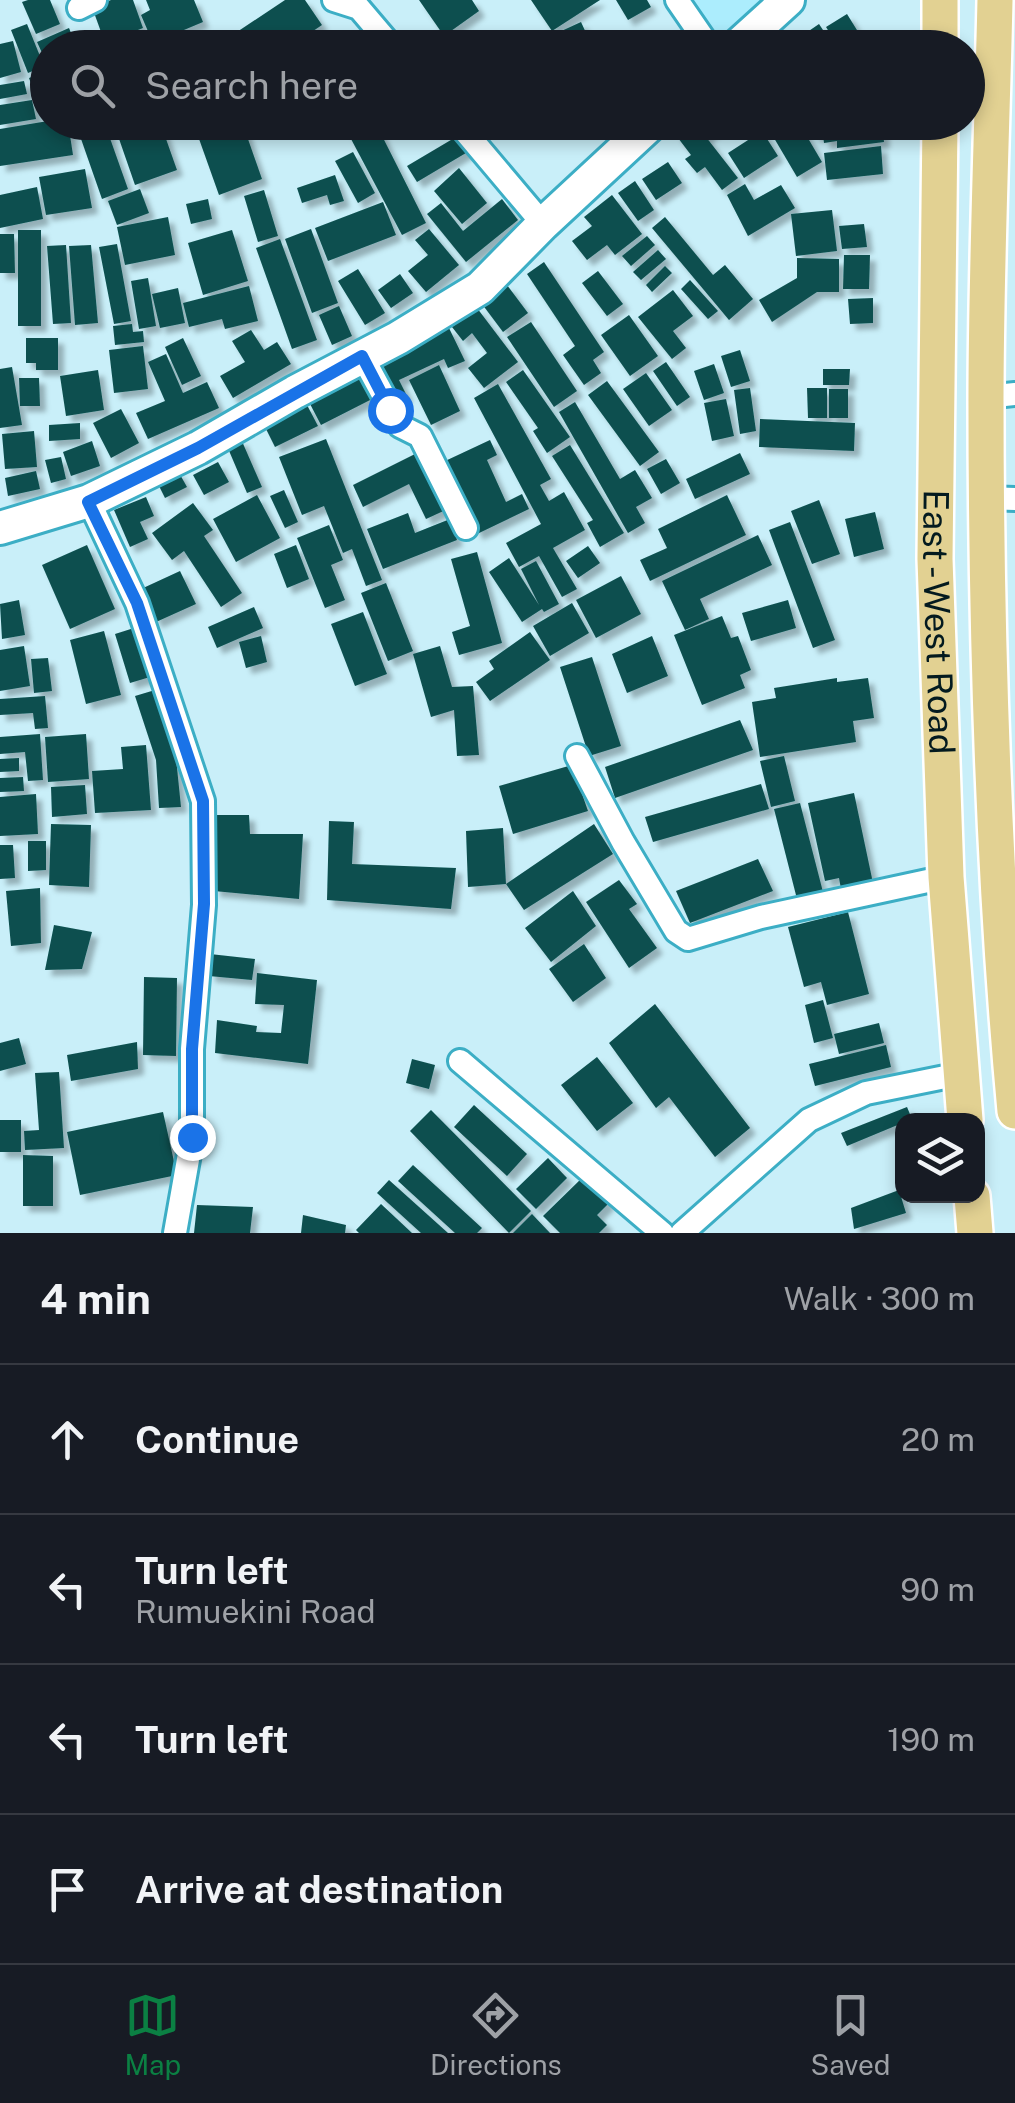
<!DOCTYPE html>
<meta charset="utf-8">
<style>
body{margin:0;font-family:"Public Sans",sans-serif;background:#20242c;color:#f1f3f6}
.controls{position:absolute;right:30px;bottom:30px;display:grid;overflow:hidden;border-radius:20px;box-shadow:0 5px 15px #0003}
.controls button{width:90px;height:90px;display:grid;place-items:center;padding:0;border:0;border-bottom:2px solid #363941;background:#171b24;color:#f1f3f6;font:50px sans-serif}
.stop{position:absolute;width:30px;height:30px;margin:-22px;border:8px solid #1a73e8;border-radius:50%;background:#fff}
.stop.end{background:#1a73e8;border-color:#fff;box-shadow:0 2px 10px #0008}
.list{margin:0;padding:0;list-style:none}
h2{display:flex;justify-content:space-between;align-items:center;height:130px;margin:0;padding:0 40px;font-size:42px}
h2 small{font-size:32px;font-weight:400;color:#9ea1a6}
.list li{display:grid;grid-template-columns:65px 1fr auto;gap:30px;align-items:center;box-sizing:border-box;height:150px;padding:0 40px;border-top:2px solid #363941}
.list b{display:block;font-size:38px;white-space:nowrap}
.list p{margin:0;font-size:32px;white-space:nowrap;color:#9ea1a6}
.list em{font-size:32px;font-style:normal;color:#9ea1a6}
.icon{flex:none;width:55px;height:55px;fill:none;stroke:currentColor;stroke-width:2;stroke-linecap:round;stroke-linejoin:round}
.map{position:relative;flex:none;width:1015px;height:1233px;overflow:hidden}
.search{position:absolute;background:#171b24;box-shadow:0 5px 15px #0003;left:30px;right:30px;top:30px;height:110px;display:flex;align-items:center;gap:25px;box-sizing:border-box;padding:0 35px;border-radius:55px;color:#9ea1a6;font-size:38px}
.sheet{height:730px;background:#171b24}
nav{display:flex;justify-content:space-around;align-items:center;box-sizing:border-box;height:140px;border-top:2px solid #363941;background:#171b24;font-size:28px;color:#9ea1a6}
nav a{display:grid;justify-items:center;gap:5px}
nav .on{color:#0b8043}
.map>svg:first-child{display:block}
.built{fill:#acedfd}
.building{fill:#0b504f;filter:url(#shadow)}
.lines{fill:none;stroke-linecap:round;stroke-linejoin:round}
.street-casing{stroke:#3caec5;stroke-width:28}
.secondary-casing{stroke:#3caec5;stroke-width:38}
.primary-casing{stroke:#fff;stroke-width:40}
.street{stroke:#fff;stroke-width:22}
.secondary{stroke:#fff;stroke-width:32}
.primary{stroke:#e2d192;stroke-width:35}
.route{stroke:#1a73e8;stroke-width:12}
.labels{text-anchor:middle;stroke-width:10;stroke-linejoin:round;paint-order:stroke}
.street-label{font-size:35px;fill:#031a1f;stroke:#c9eff9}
</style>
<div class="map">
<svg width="1015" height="1233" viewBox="0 0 1015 1233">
<defs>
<filter id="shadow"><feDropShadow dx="6" dy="6" stdDeviation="2.5" flood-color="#0004"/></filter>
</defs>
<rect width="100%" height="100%" fill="#c9eff9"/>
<path class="built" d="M682 0H765L715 44Z"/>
<path class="building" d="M28 0H50L60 24 36 34 22 2Z
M111 0H133L143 28 105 43 92 7Z
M146 0H194L203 22 153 43 141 15 150 10Z
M285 0H305L322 25 288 48H213Z
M419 0H472L479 11 444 36Z
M531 0H600L552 31Z
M616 0H647L651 7 628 20Z
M847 14 865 43 858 48H839L826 27Z
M581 22 593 48H548L544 39Z
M27 24 44 66 28 73 11 30Z
M819 24 835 48H784Z
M69 28 77 48H48V66L37 42Z
M144 33 149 48H103V47Z
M13 41 21 72 0 78V44Z
M48 71V116L43 117 29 78Z
M24 81 27 94 0 99V85Z
M32 100 36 119 0 125V105Z
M48 121 68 122 73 155 0 166V129Z
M147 122H160L177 170 135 185 117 133Z
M193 122H242L262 179 219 195Z
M342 122H375L426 223 402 235Z
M689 122H725L706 137 738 178 722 190 705 167 697 173 685 159 691 155 675 134Z
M813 122H882L884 142 837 148V141L824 143 823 135 815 136Z
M799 123 822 162 797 177 774 138Z
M106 127 128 189 102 199 80 136Z
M762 131 778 156 744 178 728 153Z
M461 134 471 150 417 182 407 166Z
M881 146 883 174 827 180 824 153Z
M353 152 375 193 358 203 335 161Z
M668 162 682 183 656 200 642 179Z
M459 168 487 203 462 224 434 191Z
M85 169 92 208 46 215 39 177Z
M335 175 344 201 330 205 327 195 302 203 297 188Z
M635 181 654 210 638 221 618 193Z
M745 184 754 200 781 185 795 208 748 236 727 195Z
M37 187 43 219 0 228V195Z
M140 189 149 213 117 225 108 201Z
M264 190 278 236 258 242 244 196Z
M612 195 642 234 615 255 607 245 587 260 572 241 592 226 584 217Z
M208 199 212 219 191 224 186 204Z
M502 199 518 220 466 262 427 214 441 203 463 231Z
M383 202 396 235 328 261 315 228Z
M832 210 837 251 796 256 791 214Z
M168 217 175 255 125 265 117 227Z
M665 217 713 275 725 265 753 299 729 320 652 228Z
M864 224 867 247 842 249 839 226Z
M311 229 338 303 312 313 285 239Z
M429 229 459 265 426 292 408 271 428 255 415 240Z
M18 230H41V326H18Z
M232 230 248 281 203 295 188 243Z
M0 234H14L15 273H0Z
M647 236 655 245 631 266 622 256Z
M280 239 317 340 292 349 256 248Z
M117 244 131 321 114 324 99 247Z
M66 245 71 323 53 324 47 246Z
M91 245 98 323 75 325 69 246Z
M658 250 666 259 641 280 633 272Z
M844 255H870L869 289H843Z
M797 258 839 259V292H817L772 322 759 300 797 278Z
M544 262 604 352 593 360 601 373 584 385 563 355 575 346 527 274Z
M665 266 672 273 652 292 646 285Z
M358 269 385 313 365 325 338 281Z
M598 271 623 304 607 316 582 283Z
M400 274 413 293 391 308 378 290Z
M148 278 156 326 139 329 131 281Z
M690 280 718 311 708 319 681 289Z
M507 285 528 313 503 332 482 304Z
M249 286 258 321 225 329 222 319 189 327 183 303Z
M178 288 185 323 160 328 152 294Z
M673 290 693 316 673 331 686 348 672 359 638 317Z
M873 298V323L850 324 848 299Z
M339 306 352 336 332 345 319 315Z
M477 308 518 362 484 388 468 368 487 353 472 333 463 341 452 327Z
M629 315 658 356 630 376 601 335Z
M531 322 577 391 554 407 507 337Z
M132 324 133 332 143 331 144 342 115 345 113 326Z
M449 328 465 361 448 368 444 359 399 380 407 396 396 402 377 363Z
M251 330 264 350 277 342 291 364 233 398 220 376 245 362 232 341Z
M26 338H58V370H36V363H26Z
M183 338 201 376 182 385 165 347Z
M143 346 148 389 114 393 109 350Z
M740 350 750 381 731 387 721 356Z
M166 354 183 393 207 382 219 408 148 439 136 413 165 401 148 362Z
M666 362 690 397 677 406 653 371Z
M714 364 724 393 704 400 694 371Z
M439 365 460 411 431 425 409 380Z
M12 367 22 425 0 428V369Z
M823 369H850L849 385H823Z
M98 370 104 410 66 416 60 376Z
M523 370 570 437 547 453 533 431 538 428 506 382Z
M646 373 672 410 649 426 623 389Z
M364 374 376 397 321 425 309 402Z
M19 378H39L40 406H20Z
M607 381 659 452 640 466 588 395Z
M498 384 551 479 540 485 549 501 564 492 585 530 553 548 577 589 562 597 539 556 519 567 506 543 541 524 474 398Z
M750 388 756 431 740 434 734 390Z
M807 388H827V418H808Z
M829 389H848V418H829Z
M726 399 734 436 712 441 704 403Z
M575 402 620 479 635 470 652 498 636 507 645 523 628 533 559 412Z
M307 405 318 426 275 447 265 427Z
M121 409 139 443 111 458 93 423Z
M760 419 855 423 854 451 759 447Z
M80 423V439L49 441V425Z
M34 431 37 467 5 469 2 434Z
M241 439 262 487 247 493 227 446Z
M326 439 382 580 366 586 352 549 343 553 324 506 302 515 279 457Z
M490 440 497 455 487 460 506 502 522 494 529 509 477 534 443 462Z
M92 441 100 466 71 476 63 452Z
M570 445 624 533 600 547 587 523 593 520 552 456Z
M421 451 450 508 426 519 409 484 363 507 353 485Z
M740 453 750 474 695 499 686 479Z
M61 457 66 479 51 483 45 460Z
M666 459 680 483 661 494 647 469Z
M218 462 229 482 204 495 193 475Z
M36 471 40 489 8 496 5 478Z
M178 471 187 487 165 498 157 482Z
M284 490 298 522 285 528 270 496Z
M257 495 280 538 236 562 213 519Z
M727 495 746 535 650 581 640 560 667 548 658 529Z
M146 497 154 516 140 522 148 539 130 547 114 510Z
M819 500 840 554 812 564 791 511Z
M193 503 213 530 204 536 242 593 221 607 184 551 172 560 152 533Z
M875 512 884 549 854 557 845 519Z
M408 513 415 533 450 519 457 540 383 569 367 529Z
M790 522 835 640 813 648 769 530Z
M329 525 343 560 331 565 345 600 325 608 297 538Z
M758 535 772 565 700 599 709 619 685 630 662 581Z
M87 545 115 609 70 629 42 565Z
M296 545 309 579 287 588 274 554Z
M588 546 600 563 578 578 566 561Z
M477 552 502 643 459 655 452 632 470 626 451 559Z
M509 558 539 605 521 569 536 561 559 604 544 612 542 609 522 622 489 572Z
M180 571 196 604 156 622 141 589Z
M621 576 641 614 596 638 576 600Z
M386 583 413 651 388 661 361 593Z
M19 600 25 635 2 639 0 604Z
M788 600 796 628 751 641 742 613Z
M572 603 589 633 550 656 533 626Z
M254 607 263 628 217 648 208 627Z
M363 612 387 674 355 686 331 624Z
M722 616 731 638 738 636 751 670 740 675 745 688 702 705 674 635Z
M134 628 150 677 130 683 115 634Z
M104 631 121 695 86 704 70 640Z
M530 632 550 660 490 701 476 682 494 669 489 661Z
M261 636 267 662 246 668 239 642Z
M652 636 668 676 627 693 612 654Z
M24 646 30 686 0 691V650Z
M440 646 452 687 473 686 479 755 457 756 454 710 431 717 413 654Z
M592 657 621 746 589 756 560 667Z
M48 658 52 691 34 693 31 659Z
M837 678V682L868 678 874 718 853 721 856 742 760 757 752 702 776 698 774 688Z
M155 690 176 758 181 807 159 808 156 760 135 696Z
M45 696 48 728 35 729 33 713 0 715V699Z
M740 720 753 750 615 798 605 767Z
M40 734 43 780 28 781 25 752 0 754V737Z
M86 734 89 779 48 782 45 737Z
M146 745 151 810 95 813 92 771 123 769 121 747Z
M784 756 795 801 771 807 760 761Z
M19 758V771L0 772V759Z
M572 765 588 811 513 834 499 786Z
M23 777 24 791 0 792V778Z
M761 784 769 809 653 842 645 817Z
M85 785 87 814 52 817 51 787Z
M854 793 873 883 841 889 839 878 825 881 808 803Z
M36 794 38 834 0 836V797Z
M800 803 823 892 797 899 774 809Z
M215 815H249L250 834H303L299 899 214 891Z
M329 821 354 822 352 864 456 868 451 909 327 900Z
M51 824 91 825 89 887 49 885Z
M594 824 613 854 524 910 506 884Z
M503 828 506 884 468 887 466 831Z
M28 841H46V870L28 871Z
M0 845H13L15 878 0 879Z
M758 859 773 891 690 923 676 891Z
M619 880 637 904 629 909 657 948 629 968 586 902Z
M40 888 41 943 11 946 6 891Z
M573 891 596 926 551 962 525 928Z
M848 912 869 994 827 1005 821 982 804 987 788 927Z
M54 925 92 932 82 969 45 970Z
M584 944 606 978 573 1002 549 969Z
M210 954 255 959 252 980 209 976Z
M257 973 317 980 308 1064 215 1053 217 1020 257 1026 256 1032 281 1033 284 1005 255 1004Z
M144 977 177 978 176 1056 143 1055Z
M823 1000 833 1038 814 1043 805 1005Z
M655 1004 750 1128 715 1157 669 1097 656 1108 609 1043Z
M879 1023 884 1043 839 1054 834 1034Z
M19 1038 26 1064 0 1071V1043Z
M137 1042 138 1069 71 1081 67 1055Z
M886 1045 891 1067 815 1086 809 1064Z
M597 1057 633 1103 597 1131 561 1085Z
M412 1059 435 1065 429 1089 406 1083Z
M59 1072 64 1148 25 1150 24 1131 39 1130 35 1073Z
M474 1105 527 1154 507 1176 454 1127Z
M907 1107 912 1119 847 1146 841 1133Z
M431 1110 531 1211 509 1233 410 1131Z
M163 1112 177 1175 80 1195 67 1132Z
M0 1120H21V1152H0Z
M23 1155 53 1156V1206H23Z
M548 1158 567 1178 536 1209 516 1189Z
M413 1165 482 1228 477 1233H455L398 1181Z
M583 1177 609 1203 597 1215 607 1225 599 1233H560L543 1216Z
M389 1180 448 1233H421L377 1193Z
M899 1190 906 1213 854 1229 851 1208Z
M381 1204 412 1233H359L356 1230Z
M197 1205 253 1207 250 1233H194Z
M532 1214 550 1233H513Z
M303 1215 346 1225 345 1233H301Z"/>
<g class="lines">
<defs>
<path id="street" d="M334 0 359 8 393 48
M677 0 710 48
M79 8 95 0
M457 122 543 224
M362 356 400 426 420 436 466 528
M986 397 1015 394
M986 498 1015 499
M89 501 137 603 203 801 204 905 192 1049V1137L175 1233
M577 756 623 842 676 931 688 939 761 917 946 877
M460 1061 662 1233
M682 1233 809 1120 866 1093 960 1074"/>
<path id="secondary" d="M735 48 788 0
M0 528 89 501 198 448 295 392 398 338 480 288 543 224 653 122"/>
<g id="primary">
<path d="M995 0C992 134 986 267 986 401 986 638 993 876 1015 1111"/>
<path d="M940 48V0"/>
<path id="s1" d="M940 122 935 559 946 877 965 1120"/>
<path d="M972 1196 975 1233"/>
</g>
</defs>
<use href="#street" class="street-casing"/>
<use href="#secondary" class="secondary-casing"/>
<use href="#primary" class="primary-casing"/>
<use href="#street" class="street"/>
<use href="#secondary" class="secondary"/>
<use href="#primary" class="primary"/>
</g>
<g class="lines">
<path class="route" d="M192 1137V1049L204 904 203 801 137 603 88 502 198 448 362 356 390 410"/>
</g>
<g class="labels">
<g class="street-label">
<text dy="12" stroke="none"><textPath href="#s1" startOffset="500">East - West Road</textPath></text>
</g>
</g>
</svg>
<div class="controls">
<button><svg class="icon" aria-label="layers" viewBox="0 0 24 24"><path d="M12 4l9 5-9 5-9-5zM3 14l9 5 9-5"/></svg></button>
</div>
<div class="stop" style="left:390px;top:410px"></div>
<div class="stop end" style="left:192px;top:1137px"></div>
<div class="search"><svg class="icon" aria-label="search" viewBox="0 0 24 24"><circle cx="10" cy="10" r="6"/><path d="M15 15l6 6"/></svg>Search here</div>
</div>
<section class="sheet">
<h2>4 min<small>Walk · 300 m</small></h2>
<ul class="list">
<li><svg class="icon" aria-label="ahead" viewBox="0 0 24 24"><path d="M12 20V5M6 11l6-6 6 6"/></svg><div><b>Continue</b></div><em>20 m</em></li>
<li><svg class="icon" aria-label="left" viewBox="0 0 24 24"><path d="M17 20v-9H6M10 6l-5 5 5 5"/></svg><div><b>Turn left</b><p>Rumuekini Road</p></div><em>90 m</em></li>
<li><svg class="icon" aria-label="left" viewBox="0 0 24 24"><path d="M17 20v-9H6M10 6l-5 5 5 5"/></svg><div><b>Turn left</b></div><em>190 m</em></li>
<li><svg class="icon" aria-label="arrive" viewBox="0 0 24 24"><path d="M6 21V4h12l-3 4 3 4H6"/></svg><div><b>Arrive at destination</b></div></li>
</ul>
</section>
<nav>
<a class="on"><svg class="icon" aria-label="map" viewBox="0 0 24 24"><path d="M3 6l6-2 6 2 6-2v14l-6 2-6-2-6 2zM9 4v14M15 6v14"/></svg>Map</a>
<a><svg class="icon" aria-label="directions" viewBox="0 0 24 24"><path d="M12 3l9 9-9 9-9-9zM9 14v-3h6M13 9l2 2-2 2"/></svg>Directions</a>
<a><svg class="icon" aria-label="saved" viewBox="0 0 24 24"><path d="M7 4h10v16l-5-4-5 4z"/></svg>Saved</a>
</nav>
